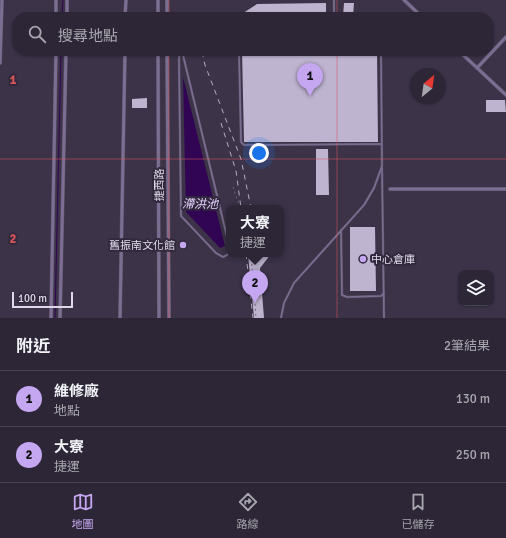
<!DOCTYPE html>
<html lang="zh-TW">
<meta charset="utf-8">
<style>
body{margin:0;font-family:Signika,"Noto Sans TC",sans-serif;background:#352e3f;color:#f1f3f6}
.controls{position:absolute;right:12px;bottom:12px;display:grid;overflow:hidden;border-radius:8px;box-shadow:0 1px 3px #0004}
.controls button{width:36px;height:36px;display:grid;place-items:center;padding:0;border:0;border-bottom:1px solid #484352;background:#2d2637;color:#f1f3f6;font:20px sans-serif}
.compass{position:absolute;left:410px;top:68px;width:36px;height:36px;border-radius:50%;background:#2d2637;box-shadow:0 1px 3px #0004;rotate:29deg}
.scale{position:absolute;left:12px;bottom:10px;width:61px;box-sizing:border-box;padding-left:4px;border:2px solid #ded9e8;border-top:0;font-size:11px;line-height:14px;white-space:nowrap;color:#ded9e8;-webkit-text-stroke:3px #32293e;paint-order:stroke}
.you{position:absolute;left:259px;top:153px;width:14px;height:14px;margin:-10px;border:3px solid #fff;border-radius:50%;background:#1a73e8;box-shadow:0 0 0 6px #1a73e833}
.badge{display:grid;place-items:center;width:26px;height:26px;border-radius:50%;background:#c5a7f1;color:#111;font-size:13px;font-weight:700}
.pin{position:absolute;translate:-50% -33px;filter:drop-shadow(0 1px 2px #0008)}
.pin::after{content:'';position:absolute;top:21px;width:14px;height:12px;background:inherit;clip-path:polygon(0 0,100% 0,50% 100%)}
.popup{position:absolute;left:226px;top:205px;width:58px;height:52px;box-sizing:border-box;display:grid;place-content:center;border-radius:8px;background:#2d2637;filter:drop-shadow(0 1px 3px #0005);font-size:13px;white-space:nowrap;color:#a7a5ad}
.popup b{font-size:15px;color:#f1f3f6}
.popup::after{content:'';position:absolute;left:50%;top:100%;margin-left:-8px;border:8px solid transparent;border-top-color:#2d2637}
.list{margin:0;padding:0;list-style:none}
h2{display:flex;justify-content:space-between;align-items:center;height:52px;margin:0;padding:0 16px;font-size:17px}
h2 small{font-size:13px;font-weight:400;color:#a7a5ad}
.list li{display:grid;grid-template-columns:26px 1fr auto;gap:12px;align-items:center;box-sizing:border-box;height:56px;padding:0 16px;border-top:1px solid #484352}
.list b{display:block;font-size:15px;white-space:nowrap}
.list p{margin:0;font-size:13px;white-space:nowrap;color:#a7a5ad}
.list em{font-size:13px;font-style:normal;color:#a7a5ad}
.icon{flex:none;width:22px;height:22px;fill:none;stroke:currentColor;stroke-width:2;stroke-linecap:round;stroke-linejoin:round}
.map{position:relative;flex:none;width:506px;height:318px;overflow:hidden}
.search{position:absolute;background:#2d2637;box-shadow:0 1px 3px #0004;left:12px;right:12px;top:12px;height:44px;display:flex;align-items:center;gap:10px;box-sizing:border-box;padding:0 14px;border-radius:16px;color:#a7a5ad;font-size:15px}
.sheet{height:164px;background:#2d2637}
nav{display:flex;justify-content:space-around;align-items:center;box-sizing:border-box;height:56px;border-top:1px solid #484352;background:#2d2637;font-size:11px;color:#a7a5ad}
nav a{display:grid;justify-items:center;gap:2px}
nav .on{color:#c5a7f1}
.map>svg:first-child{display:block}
.water{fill:#310554}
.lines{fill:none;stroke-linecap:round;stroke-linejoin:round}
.stream{stroke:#310554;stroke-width:1}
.building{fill:#bfb4d0}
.lane-casing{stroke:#595166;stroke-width:2.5}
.street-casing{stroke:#595166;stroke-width:4}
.path{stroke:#6d6579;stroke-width:1;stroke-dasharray:2 3;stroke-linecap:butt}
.lane{stroke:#7c6e92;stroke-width:1.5}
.street{stroke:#7c6e92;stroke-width:3}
.rail{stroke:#b3adbe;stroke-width:1;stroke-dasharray:5 5;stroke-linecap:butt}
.path-bridge{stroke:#6d6579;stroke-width:1;stroke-dasharray:2 3;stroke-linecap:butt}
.grid{fill:none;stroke:#d85458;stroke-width:1;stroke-opacity:0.55}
.poi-dot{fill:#c5a7f1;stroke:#32293e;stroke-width:1.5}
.labels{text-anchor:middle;stroke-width:4;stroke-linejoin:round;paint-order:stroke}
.street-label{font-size:11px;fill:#ded9e8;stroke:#32293e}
.poi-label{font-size:11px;fill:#ded9e8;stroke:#32293e;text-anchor:end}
.water-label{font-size:12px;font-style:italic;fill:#e1d0fc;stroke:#32293e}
.grid-label{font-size:13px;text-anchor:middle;font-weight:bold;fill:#d85458;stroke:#32293e;stroke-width:4;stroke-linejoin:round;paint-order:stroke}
</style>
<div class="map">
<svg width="506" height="318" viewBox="0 0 506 318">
<rect width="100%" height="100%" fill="#3c3349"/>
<path class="water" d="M183 77 225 246 220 248 186 212Z"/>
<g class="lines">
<path class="stream" d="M62 17 63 0
M55 318 61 51"/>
</g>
<path class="building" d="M326 3V17H237L257 4Z
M344 3H354L353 17H343Z
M242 51H377L378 142H244Z
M147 98V108H132V99Z
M486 100H505L506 112H486Z
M316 149H328L329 195H316Z
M350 227H375L376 291H350Z
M248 254H259V259L263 254H271L260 268 264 318H254Z"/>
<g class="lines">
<defs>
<path id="lane" d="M334 17V0
M180 51 179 59 181 216 216 253 223 257 227 255 229 252
M182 51 229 245
M239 51 241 142 244 145 381 144
M382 168 384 318
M341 230 342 295 347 297 381 296 384 293
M281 318 284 303 294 283 364 205 374 188 382 166 381 51"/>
<path id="street" d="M158 0V17
M404 0 422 17
M56 17V0
M67 17V0
M125 17 126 0
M167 17V0
M158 51 159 318
M167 51 169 318
M459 51 506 95
M0 63 2 0
M477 68 506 37
M390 189H506
M51 318 56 51
M60 318 66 51
M120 318 125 51"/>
</defs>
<use href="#lane" class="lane-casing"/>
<use href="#street" class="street-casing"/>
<path class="path" d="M233 187 240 208
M251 254 256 318"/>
<use href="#lane" class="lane"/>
<use href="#street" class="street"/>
<path class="rail" d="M202 52 205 65 241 159 251 208
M221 123 236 171 241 208
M246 254 253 318
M257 254 262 318"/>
<path class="path-bridge" d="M252 262 260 254"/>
</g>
<path class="grid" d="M169 0V17M337 0V17M169 51V318M337 51V318M0 159H506"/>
<g class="poi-dot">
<circle cx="183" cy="245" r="4"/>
<circle cx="363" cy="259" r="4"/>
</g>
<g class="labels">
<g class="street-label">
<text transform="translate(159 185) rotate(-90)" y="4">捷西路</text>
</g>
<g class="poi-label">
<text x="175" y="249">舊振南文化館</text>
<text x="371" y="263" text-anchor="start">中心倉庫</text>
</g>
<g class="water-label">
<text x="200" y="208">滯洪池</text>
</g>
</g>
<g class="grid-label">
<text x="13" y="84">1</text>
<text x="13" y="243">2</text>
</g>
</svg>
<div class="controls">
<button><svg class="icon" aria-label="layers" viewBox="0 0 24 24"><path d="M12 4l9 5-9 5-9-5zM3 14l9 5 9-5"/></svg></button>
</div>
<svg class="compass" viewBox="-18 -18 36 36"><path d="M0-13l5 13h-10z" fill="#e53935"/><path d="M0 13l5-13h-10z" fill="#a7a5ad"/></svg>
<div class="scale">100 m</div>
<div class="you"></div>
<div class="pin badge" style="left:310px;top:96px">1</div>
<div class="pin badge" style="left:255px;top:303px">2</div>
<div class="popup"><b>大寮</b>捷運</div>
<div class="search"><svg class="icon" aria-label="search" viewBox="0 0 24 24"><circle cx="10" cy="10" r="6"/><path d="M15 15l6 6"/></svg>搜尋地點</div>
</div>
<section class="sheet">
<h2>附近<small>2筆結果</small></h2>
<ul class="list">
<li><span class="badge">1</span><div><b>維修廠</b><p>地點</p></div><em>130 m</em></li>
<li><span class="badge">2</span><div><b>大寮</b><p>捷運</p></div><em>250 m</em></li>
</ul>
</section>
<nav>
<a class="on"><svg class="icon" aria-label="map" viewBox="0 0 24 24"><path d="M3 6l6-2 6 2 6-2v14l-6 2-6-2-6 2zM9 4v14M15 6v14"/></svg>地圖</a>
<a><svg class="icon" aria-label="directions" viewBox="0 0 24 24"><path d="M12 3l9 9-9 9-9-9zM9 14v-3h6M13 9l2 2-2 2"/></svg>路線</a>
<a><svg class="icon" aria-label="saved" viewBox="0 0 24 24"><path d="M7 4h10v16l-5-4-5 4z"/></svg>已儲存</a>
</nav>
